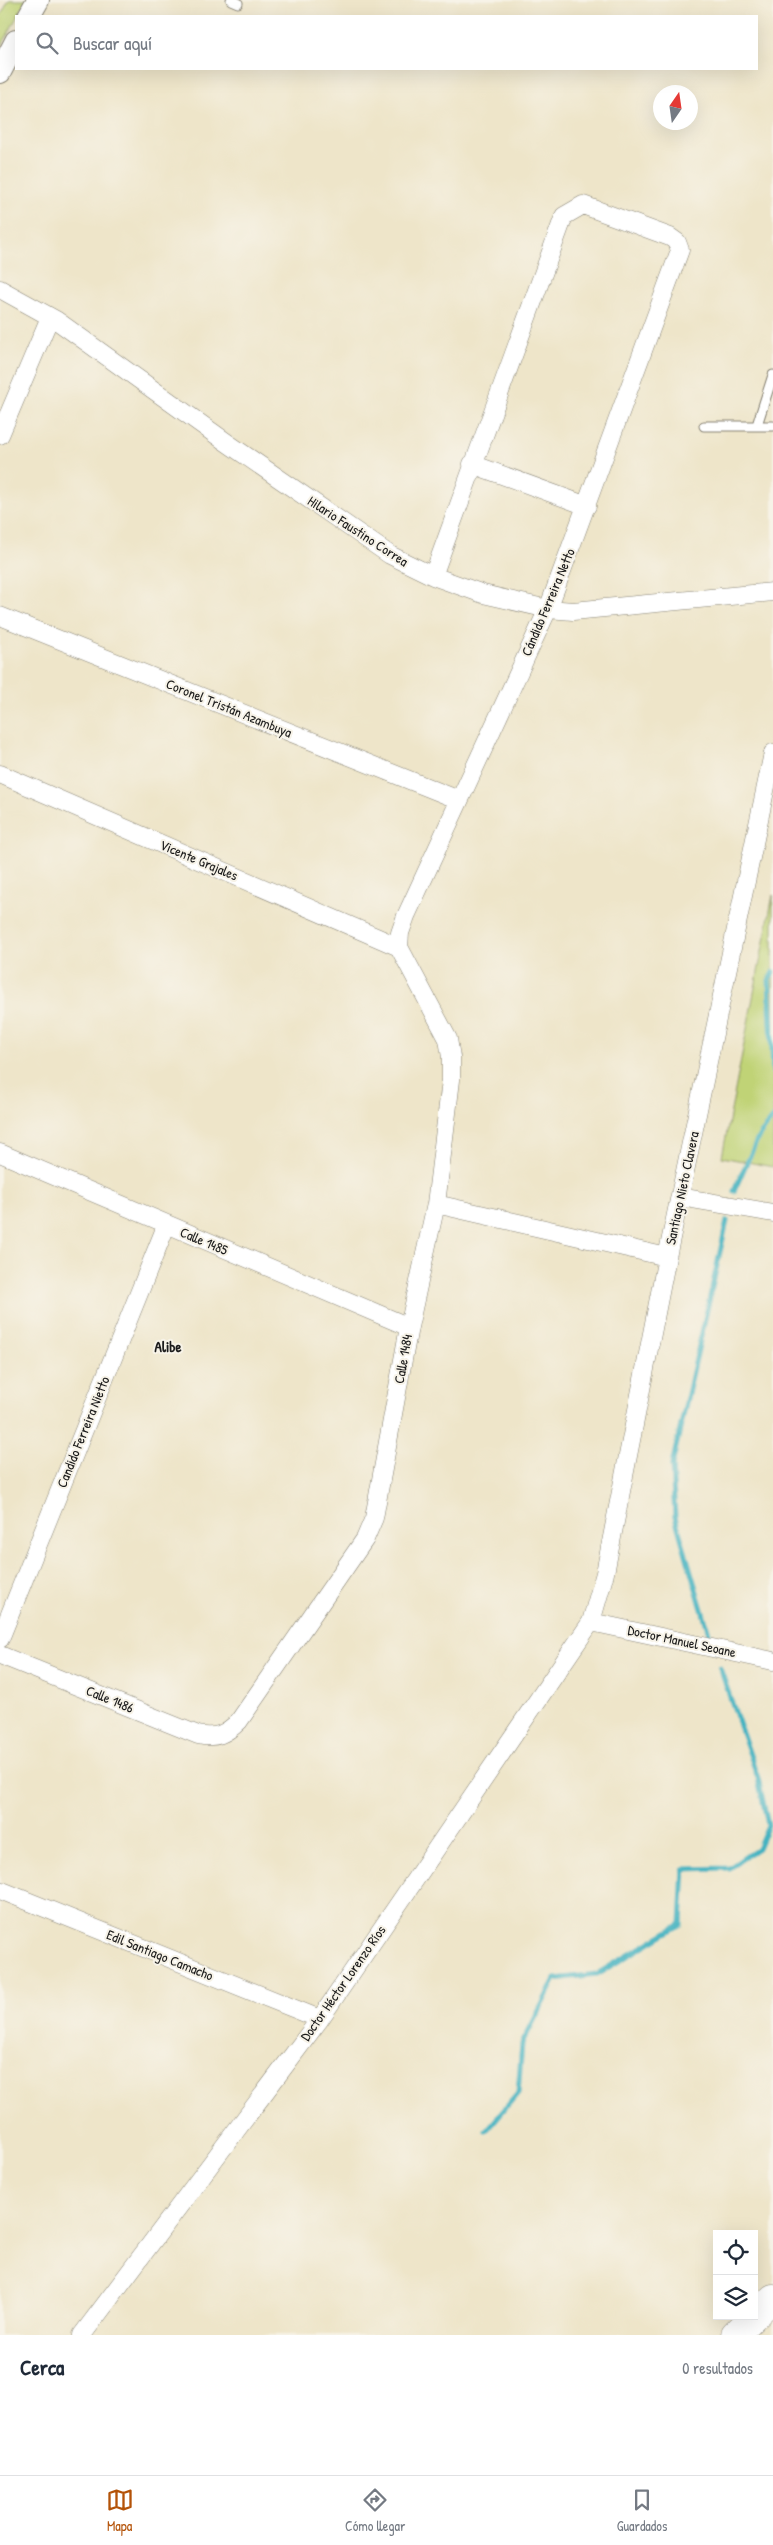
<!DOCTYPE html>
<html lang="es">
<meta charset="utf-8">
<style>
body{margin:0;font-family:"Patrick Hand",sans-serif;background:#f2f2f3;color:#1f2937}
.controls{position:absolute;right:15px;bottom:15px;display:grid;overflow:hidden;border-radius:0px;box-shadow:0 5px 20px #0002}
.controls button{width:45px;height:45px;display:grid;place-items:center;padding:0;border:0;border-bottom:1px solid #e0e1e3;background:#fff;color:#1f2937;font:25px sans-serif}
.compass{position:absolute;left:653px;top:85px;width:45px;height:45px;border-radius:50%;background:#fff;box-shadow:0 5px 20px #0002;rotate:13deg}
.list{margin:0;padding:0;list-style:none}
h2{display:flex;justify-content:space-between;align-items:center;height:65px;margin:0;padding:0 20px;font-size:21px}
h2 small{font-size:16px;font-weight:400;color:#747a83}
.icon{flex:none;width:28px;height:28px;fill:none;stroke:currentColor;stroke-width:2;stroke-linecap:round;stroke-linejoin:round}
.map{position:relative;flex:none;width:773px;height:2335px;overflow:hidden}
.search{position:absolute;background:#fff;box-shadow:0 5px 20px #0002;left:15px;right:15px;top:15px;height:55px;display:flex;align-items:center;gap:12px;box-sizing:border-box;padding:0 18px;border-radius:0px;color:#747a83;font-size:19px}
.sheet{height:140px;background:#fff}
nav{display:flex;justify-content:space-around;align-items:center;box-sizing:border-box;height:70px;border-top:1px solid #e0e1e3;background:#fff;font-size:14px;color:#747a83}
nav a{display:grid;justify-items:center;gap:2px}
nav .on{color:#b45309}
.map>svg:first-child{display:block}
.green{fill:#c0d376;stroke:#6e7849}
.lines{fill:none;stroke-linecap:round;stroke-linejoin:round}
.stream{stroke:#45b3c1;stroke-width:5}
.service-casing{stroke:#858072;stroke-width:11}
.minor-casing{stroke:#858072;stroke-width:19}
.tertiary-casing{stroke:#858072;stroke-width:24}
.trunk-casing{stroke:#858072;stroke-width:29}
.service{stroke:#fff;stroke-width:9}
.minor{stroke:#fff;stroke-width:18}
.tertiary{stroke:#fff;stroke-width:22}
.trunk{stroke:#fff;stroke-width:28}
.labels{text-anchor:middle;stroke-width:4;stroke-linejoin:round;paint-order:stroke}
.street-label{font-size:14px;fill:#1c1c1c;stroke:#f7f3e8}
.neighbourhood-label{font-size:15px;font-weight:bold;fill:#1c1c1c;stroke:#f7f3e8}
</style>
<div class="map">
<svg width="773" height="2335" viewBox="0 0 773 2335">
<rect width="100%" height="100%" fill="#f7f3e8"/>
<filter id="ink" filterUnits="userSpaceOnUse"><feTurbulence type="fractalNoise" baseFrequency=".02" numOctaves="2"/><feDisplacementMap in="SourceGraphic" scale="10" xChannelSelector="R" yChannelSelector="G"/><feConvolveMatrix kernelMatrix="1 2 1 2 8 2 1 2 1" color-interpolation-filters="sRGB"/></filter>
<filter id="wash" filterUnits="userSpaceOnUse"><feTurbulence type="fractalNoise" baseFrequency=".0096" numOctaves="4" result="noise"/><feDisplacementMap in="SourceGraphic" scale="20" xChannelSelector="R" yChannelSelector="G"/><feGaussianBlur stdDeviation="1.12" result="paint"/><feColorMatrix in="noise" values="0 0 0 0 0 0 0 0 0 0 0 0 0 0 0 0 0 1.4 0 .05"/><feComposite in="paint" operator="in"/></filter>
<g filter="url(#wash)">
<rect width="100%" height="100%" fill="#eee5c9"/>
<path class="green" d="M9 0H26L0 49V17Z
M773 895V1167L722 1157Z"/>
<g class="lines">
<path class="stream" d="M773 972 769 980 773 1073
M734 1191 759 1136 773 1118
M711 1640 675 1517 672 1465 727 1221
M486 2131 518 2093 522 2044 555 1979 597 1974 681 1924 684 1869 729 1868 758 1848 768 1825 758 1778 720 1668"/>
</g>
</g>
<g filter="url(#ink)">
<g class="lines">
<defs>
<path id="service" d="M231 0 238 3
M757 425 773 375
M704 426H773"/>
<path id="minor" d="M0 289 56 320 226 442 390 555 433 576 483 594 548 609 573 611 773 592
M0 435 50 317
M472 464 587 506
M0 616 459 800
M0 774 399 947
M399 947 400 933 406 916 548 609 680 250 677 242 670 237 583 205 564 216 433 576
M0 1153 409 1327
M680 1197 773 1213
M436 1204 667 1257
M591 1622 773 1661
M0 1639 166 1226
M0 1655 198 1735C216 1739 226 1734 239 1721L365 1539 374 1518 409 1327 436 1204 451 1080V1057L448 1039 399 947
M0 1890 320 2019
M82 2335 320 2019 591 1622 605 1573 667 1257 773 753"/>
<path id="tertiary" d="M29 16 38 0
M0 72 16 41"/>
<path id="trunk" d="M754 2316 773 2298
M735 2335 754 2316"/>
</defs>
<use href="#service" class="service-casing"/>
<use href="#minor" class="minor-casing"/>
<use href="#tertiary" class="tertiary-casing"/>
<use href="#trunk" class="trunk-casing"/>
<use href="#service" class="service"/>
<use href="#minor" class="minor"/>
<use href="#tertiary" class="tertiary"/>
<use href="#trunk" class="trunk"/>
</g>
</g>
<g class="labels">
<g class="street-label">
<text transform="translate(358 531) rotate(33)" y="5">Hilario Faustino Correa</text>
<text transform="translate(548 602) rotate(-67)" y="5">Cándido Ferreira Netto</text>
<text transform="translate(229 708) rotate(22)" y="5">Coronel Tristán Azambuya</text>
<text transform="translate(199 860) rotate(23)" y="5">Vicente Grajales</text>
<text transform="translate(682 1188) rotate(-78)" y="5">Santiago Nieto Clavera</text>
<text transform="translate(204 1241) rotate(23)" y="5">Calle 1485</text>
<text transform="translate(403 1359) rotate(-80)" y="5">Calle 1484</text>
<text transform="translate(83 1432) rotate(-68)" y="5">Candido Ferreira Nietto</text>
<text transform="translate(682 1641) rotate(12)" y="5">Doctor Manuel Seoane</text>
<text transform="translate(110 1699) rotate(22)" y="5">Calle 1486</text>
<text transform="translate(160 1955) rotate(22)" y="5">Edil Santiago Camacho</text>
<text transform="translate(343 1983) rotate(-55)" y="5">Doctor Héctor Lorenzo Ríos</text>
</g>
<g class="neighbourhood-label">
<text x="168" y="1352">Alibe</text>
</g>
</g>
</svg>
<div class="controls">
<button><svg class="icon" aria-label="locate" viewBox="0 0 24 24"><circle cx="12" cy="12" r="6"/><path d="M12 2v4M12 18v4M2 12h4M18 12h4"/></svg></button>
<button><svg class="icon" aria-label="layers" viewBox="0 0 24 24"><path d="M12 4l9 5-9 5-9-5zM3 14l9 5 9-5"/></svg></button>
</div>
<svg class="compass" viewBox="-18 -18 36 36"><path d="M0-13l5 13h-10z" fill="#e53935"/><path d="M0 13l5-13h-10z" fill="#747a83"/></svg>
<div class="search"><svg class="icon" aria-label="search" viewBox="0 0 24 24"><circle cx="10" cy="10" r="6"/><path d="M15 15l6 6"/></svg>Buscar aquí</div>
</div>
<section class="sheet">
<h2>Cerca<small>0 resultados</small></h2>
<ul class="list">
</ul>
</section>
<nav>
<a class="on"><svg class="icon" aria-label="map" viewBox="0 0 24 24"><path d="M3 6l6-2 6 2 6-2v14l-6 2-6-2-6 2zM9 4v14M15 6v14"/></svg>Mapa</a>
<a><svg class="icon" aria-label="directions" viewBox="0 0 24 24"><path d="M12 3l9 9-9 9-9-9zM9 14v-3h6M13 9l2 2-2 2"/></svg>Cómo llegar</a>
<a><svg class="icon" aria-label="saved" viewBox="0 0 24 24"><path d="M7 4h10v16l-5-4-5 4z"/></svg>Guardados</a>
</nav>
